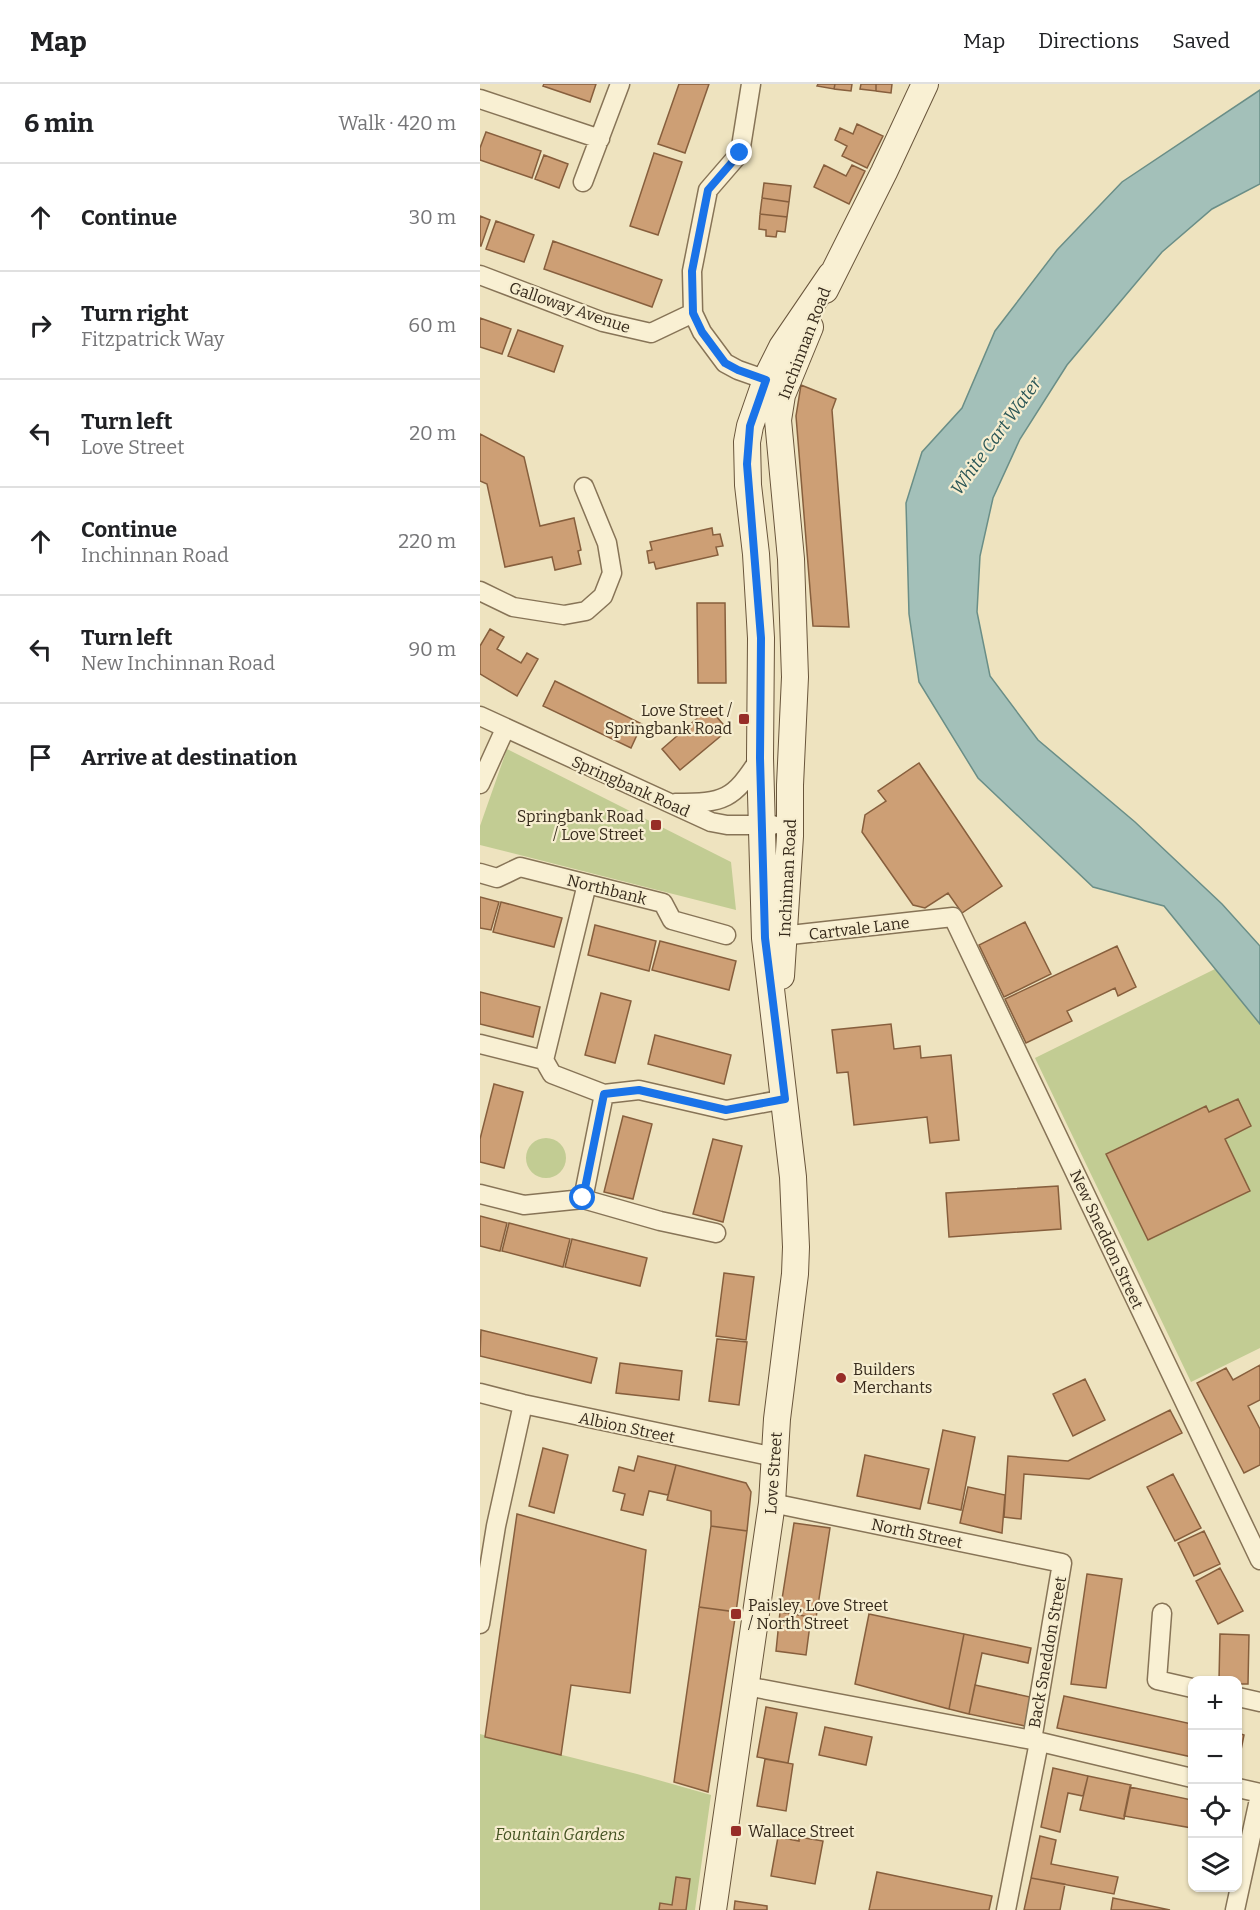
<!DOCTYPE html>
<meta charset="utf-8">
<style>
body{margin:0;font-family:Bitter,serif;background:#f2f2f2;color:#202124}
.controls{position:absolute;right:18px;bottom:18px;display:grid;overflow:hidden;border-radius:12px;box-shadow:0 2px 4px #0004}
.controls button{width:54px;height:54px;display:grid;place-items:center;padding:0;border:0;border-bottom:2px solid #e0e0e0;background:#fff;color:#202124;font:30px sans-serif}
.stop{position:absolute;width:18px;height:18px;margin:-14px;border:4px solid #1a73e8;border-radius:50%;background:#fff}
.stop.end{background:#1a73e8;border-color:#fff;box-shadow:0 2px 6px #0008}
.list{margin:0;padding:0;list-style:none}
h2{display:flex;justify-content:space-between;align-items:center;height:78px;margin:0;padding:0 24px;font-size:26px}
h2 small{font-size:20px;font-weight:400;color:#757577}
.list li{display:grid;grid-template-columns:39px 1fr auto;gap:18px;align-items:center;box-sizing:border-box;height:108px;padding:0 24px;border-top:2px solid #e0e0e0}
.list b{display:block;font-size:22px;white-space:nowrap}
.list p{margin:0;font-size:20px;white-space:nowrap;color:#757577}
.list em{font-size:20px;font-style:normal;color:#757577}
.icon{flex:none;width:33px;height:33px;fill:none;stroke:currentColor;stroke-width:2;stroke-linecap:round;stroke-linejoin:round}
.map{position:relative;flex:none;width:780px;height:1826px;overflow:hidden}
header{display:flex;align-items:center;gap:36px;box-sizing:border-box;height:84px;padding:0 30px;background:#fff;border-bottom:2px solid #e0e0e0}
header strong{font-size:28px}
nav{display:flex;gap:33px;margin-inline-start:auto;font-size:21px}
main{display:flex}
aside{flex:1;background:#fff}
.map>svg:first-child{display:block}
.green{fill:#c2cc93}
.water{fill:#a3c0b9;stroke:#6a8e87;stroke-width:1.5}
.building{fill:#cd9f75;stroke:#875f3d;stroke-width:1.5}
.lines{fill:none;stroke-linecap:round;stroke-linejoin:round}
.street-casing{stroke:#877457;stroke-width:21}
.secondary-casing{stroke:#69553b;stroke-width:28}
.street{stroke:#f9f0d3;stroke-width:18}
.secondary{stroke:#f9f0d3;stroke-width:26}
.route{stroke:#1a73e8;stroke-width:8}
.poi-dot{fill:#972d27;stroke:#f6edcf;stroke-width:2}
.labels{text-anchor:middle;stroke-width:4.5;stroke-linejoin:round;paint-order:stroke}
.street-label{font-size:16px;fill:#372b1c;stroke:#f6edcf}
.poi-label{font-size:16px;fill:#372b1c;stroke:#f6edcf;text-anchor:start}
.park-label{font-size:16px;font-style:italic;fill:#445322;stroke:#f6edcf}
.water-label{font-size:18px;font-style:italic;fill:#2b5757;stroke:#f6edcf}
</style>
<header>
<strong>Map</strong>
<nav><a>Map</a><a>Directions</a><a>Saved</a></nav>
</header>
<main>
<aside>
<h2>6 min<small>Walk · 420 m</small></h2>
<ul class="list">
<li><svg class="icon" aria-label="ahead" viewBox="0 0 24 24"><path d="M12 20V5M6 11l6-6 6 6"/></svg><div><b>Continue</b></div><em>30 m</em></li>
<li><svg class="icon" aria-label="right" viewBox="0 0 24 24"><path d="M7 20v-9h11M14 6l5 5-5 5"/></svg><div><b>Turn right</b><p>Fitzpatrick Way</p></div><em>60 m</em></li>
<li><svg class="icon" aria-label="left" viewBox="0 0 24 24"><path d="M17 20v-9H6M10 6l-5 5 5 5"/></svg><div><b>Turn left</b><p>Love Street</p></div><em>20 m</em></li>
<li><svg class="icon" aria-label="ahead" viewBox="0 0 24 24"><path d="M12 20V5M6 11l6-6 6 6"/></svg><div><b>Continue</b><p>Inchinnan Road</p></div><em>220 m</em></li>
<li><svg class="icon" aria-label="left" viewBox="0 0 24 24"><path d="M17 20v-9H6M10 6l-5 5 5 5"/></svg><div><b>Turn left</b><p>New Inchinnan Road</p></div><em>90 m</em></li>
<li><svg class="icon" aria-label="arrive" viewBox="0 0 24 24"><path d="M6 21V4h12l-3 4 3 4H6"/></svg><div><b>Arrive at destination</b></div></li>
</ul>
</aside>
<div class="map">
<svg width="780" height="1826" viewBox="0 0 780 1826">
<rect width="100%" height="100%" fill="#eee3bf"/>
<path class="green" d="M27 665 251 778 256 826 0 761V742Z
M735 885 780 940V1264L711 1298 555 974Z
M46 1074a20 20 0 1 1 40 0a20 20 0 1 1-40 0Z
M0 1650 157 1690 231 1711 215 1826H0Z"/>
<path class="water" d="M780 6V100L732 125 682 168 587 281 540 355 513 414 500 472 497 528 510 592 558 656 655 738 742 820 780 862V940L684 822 613 803 498 694 439 598 429 530 426 419 442 368 482 324 515 247 577 166 642 98Z"/>
<path class="building" d="M64 0H116L110 18 63 2Z
M199 0H229L205 69 178 60Z
M338 0H355L354 5 337 2Z
M355 0H372L371 7 354 5Z
M381 0H396V7L380 5Z
M396 0H412L411 9 396 7Z
M377 40 403 52 387 84 362 72 367 62 355 56 360 44 373 50Z
M6 48 61 67 52 94 0 76V64Z
M174 69 202 78 178 151 150 142Z
M64 71 88 80 79 104 55 95Z
M344 81 366 92 372 81 385 87 369 120 334 103Z
M284 99 311 102 309 118 282 114Z
M282 114 309 118 307 133 280 130Z
M280 130 307 133 305 148 297 147 296 153 286 152V146L279 145Z
M0 132 10 136 1 162H0Z
M16 137 54 151 44 178 6 165Z
M73 157 182 196 172 223 64 185Z
M0 234 31 245 22 270 0 263Z
M38 246 83 262 74 288 28 272Z
M321 301 356 315 352 326 369 543 333 542 316 332Z
M0 350 44 373 60 442 94 434 101 466 98 467 101 480 75 486 72 473 25 483 7 400 0 397Z
M232 444 233 451 240 450 243 462 236 463 238 471 176 485 174 478 169 479 167 467 172 466 170 458Z
M217 519H245L246 599H218Z
M10 545 24 553 17 565 41 579 47 569 58 575 37 612 0 590V562Z
M75 597 162 640 151 664 63 622Z
M229 624 248 646 200 686 182 665Z
M439 679 522 802 482 829 468 809 445 824 433 821 382 748 385 731 406 717 398 707Z
M0 813 19 818 11 846 0 844Z
M21 818 82 834 74 863 13 848Z
M545 838 571 890 524 913 499 861Z
M115 841 176 857 169 887 108 871Z
M180 857 256 877 249 906 172 886Z
M637 862 656 903 638 912 635 904 587 927 592 937 546 959 525 915Z
M0 908 60 923 53 953 0 940Z
M121 909 151 917 135 979 105 971Z
M411 940 414 965 440 962 441 974 471 971 479 1056 450 1059 447 1033 374 1041 368 988 357 989 352 946Z
M175 951 251 971 244 1000 168 980Z
M14 1000 43 1008 24 1084 0 1078V1055Z
M758 1015 771 1042 745 1055 770 1107 668 1156 626 1070 726 1022 729 1028Z
M143 1032 172 1040 153 1115 124 1108Z
M233 1055 262 1062 243 1138 213 1130Z
M578 1102 581 1145 469 1153 466 1109Z
M0 1132 27 1139 20 1167 0 1162Z
M29 1139 90 1155 83 1183 22 1167Z
M92 1155 167 1174 160 1202 85 1183Z
M244 1189 274 1193 266 1256 236 1252Z
M1 1246 117 1274 111 1299 0 1272Z
M237 1255 267 1258 259 1321 229 1317Z
M140 1279 202 1287 199 1316 136 1309Z
M780 1281V1316L768 1322 780 1345V1381L764 1389 717 1299 746 1284 753 1296Z
M605 1295 625 1336 593 1352 573 1310Z
M690 1326 702 1349 609 1395 544 1390 541 1435 524 1433 528 1372 588 1377Z
M463 1346 495 1353 481 1426 448 1419Z
M63 1364 88 1371 74 1429 49 1422Z
M385 1371 449 1385 440 1425 377 1412Z
M158 1372 196 1381 188 1411 169 1407 163 1431 141 1426 145 1410 133 1407 139 1383 154 1387Z
M196 1381 266 1399 271 1408 267 1447 231 1442V1427L187 1416Z
M693 1390 721 1444 695 1457 667 1403Z
M488 1403 525 1411 522 1449 480 1439Z
M37 1430 166 1466 150 1609 91 1601 81 1671 5 1653Z
M314 1439 350 1444 336 1534 300 1528Z
M231 1442 267 1447 256 1528 219 1523Z
M724 1447 740 1480 714 1492 698 1459Z
M740 1484 763 1527 738 1540 716 1497Z
M607 1490 642 1495 626 1604 591 1600Z
M219 1523 256 1528 228 1708 194 1698Z
M300 1528 331 1533 326 1571 296 1567Z
M389 1530 484 1550 469 1625 375 1600Z
M484 1550 551 1564 548 1579 502 1569 489 1630 469 1625Z
M740 1550 769 1551 768 1600H758V1596H739Z
M495 1601 550 1613 545 1642 489 1630Z
M584 1612 712 1640V1673L577 1644Z
M286 1623 317 1629 308 1679 277 1673Z
M345 1643 392 1653 386 1681 339 1671Z
M758 1649 764 1651 758 1681Z
M285 1675 313 1680 306 1727 277 1722Z
M573 1684 608 1692 603 1712 588 1709 580 1748 561 1743Z
M608 1692 651 1701 644 1735 600 1726Z
M650 1703 712 1716V1744L644 1732Z
M560 1752 576 1756 571 1780 638 1793 634 1810 551 1794Z
M298 1753 319 1757V1753L343 1757 335 1800 291 1792Z
M397 1788 512 1812 509 1826H389Z
M196 1793 210 1795 206 1826H179L180 1819 192 1821Z
M551 1794 585 1800 580 1826H544Z
M633 1814 690 1826H631Z
M255 1817 287 1822V1826H254Z"/>
<g class="lines">
<defs>
<path id="street" d="M271 0 260 69 228 106 212 187 213 229 222 248 245 279 258 286 295 299
M0 15 120 55
M103 98 140 0
M0 191 123 238 171 249 213 229
M0 507 33 523 84 531 106 527 123 512 132 489 127 459 104 403
M0 632 231 738 247 741H293
M0 700 25 645
M195 719C245 719 253 716 280 674
M0 789 17 794 40 783 183 819 192 836 246 851
M292 853 473 833 780 1476
M0 960 64 976 72 990 124 1010 159 1006 246 1026 305 1015
M64 976 107 800
M0 1110 44 1121 103 1115 180 1137 236 1149
M103 1115 124 1010
M0 1309 43 1320 295 1373
M292 1419 582 1479 552 1656
M682 1529 677 1596 712 1604
M0 1540 16 1442 43 1320
M266 1602 552 1656 712 1694
M758 1613 780 1618
M758 1704 780 1709
M526 1826 559 1658
M755 1826 780 1711"/>
<path id="secondary" d="M345 206 404 88 445 0
M301 892 310 752V701L315 593 311 475 298 336 302 311 330 243
M233 1826 292 1419 297 1335 315 1190 316 1163 313 1093 285 854 280 674 281 554 276 470 268 401 267 358 270 342 287 293 302 263 351 191"/>
</defs>
<use href="#street" class="street-casing"/>
<use href="#secondary" class="secondary-casing"/>
<use href="#street" class="street"/>
<use href="#secondary" class="secondary"/>
</g>
<g class="lines">
<path class="route" d="M103 1114 124 1010 159 1006 246 1026 305 1015 285 854 280 674 281 554 267 380 270 342 286 296 258 286 245 279 222 248 213 229 212 187 228 106 260 69"/>
</g>
<g class="poi-dot">
<rect x="258" y="629" width="12" height="12" rx="3"/>
<rect x="170" y="735" width="12" height="12" rx="3"/>
<circle cx="361" cy="1294" r="6"/>
<rect x="250" y="1524" width="12" height="12" rx="3"/>
<rect x="250" y="1741" width="12" height="12" rx="3"/>
</g>
<g class="labels">
<g class="street-label">
<text transform="translate(90 223) rotate(19)" y="6">Galloway Avenue</text>
<text transform="translate(324 259) rotate(-69)" y="6">Inchinnan Road</text>
<text transform="translate(151 702) rotate(24)" y="6">Springbank Road</text>
<text transform="translate(307 794) rotate(-87)" y="6">Inchinnan Road</text>
<text transform="translate(127 805) rotate(14)" y="6">Northbank</text>
<text transform="translate(379 844) rotate(-7)" y="6">Cartvale Lane</text>
<text transform="translate(627 1155) rotate(65)" y="6">New Sneddon Street</text>
<text transform="translate(147 1343) rotate(12)" y="6">Albion Street</text>
<text transform="translate(293 1389) rotate(-86)" y="6">Love Street</text>
<text transform="translate(437 1449) rotate(12)" y="6">North Street</text>
<text transform="translate(567 1568) rotate(-80)" y="6">Back Sneddon Street</text>
</g>
<g class="poi-label">
<text x="252" y="632" text-anchor="end">Love Street /<tspan x="252" dy="18">Springbank Road</tspan></text>
<text x="164" y="738" text-anchor="end">Springbank Road<tspan x="164" dy="18">/ Love Street</tspan></text>
<text x="373" y="1291">Builders<tspan x="373" dy="18">Merchants</tspan></text>
<text x="268" y="1527">Paisley, Love Street<tspan x="268" dy="18">/ North Street</tspan></text>
<text x="268" y="1753">Wallace Street</text>
</g>
<g class="park-label">
<text x="80" y="1756">Fountain Gardens</text>
</g>
<g class="water-label">
<text transform="translate(516 352) rotate(-54)" y="6">White Cart Water</text>
</g>
</g>
</svg>
<div class="controls">
<button>+</button>
<button>−</button>
<button><svg class="icon" aria-label="locate" viewBox="0 0 24 24"><circle cx="12" cy="12" r="6"/><path d="M12 2v4M12 18v4M2 12h4M18 12h4"/></svg></button>
<button><svg class="icon" aria-label="layers" viewBox="0 0 24 24"><path d="M12 4l9 5-9 5-9-5zM3 14l9 5 9-5"/></svg></button>
</div>
<div class="stop" style="left:103px;top:1114px"></div>
<div class="stop end" style="left:260px;top:69px"></div>
</div>
</main>
